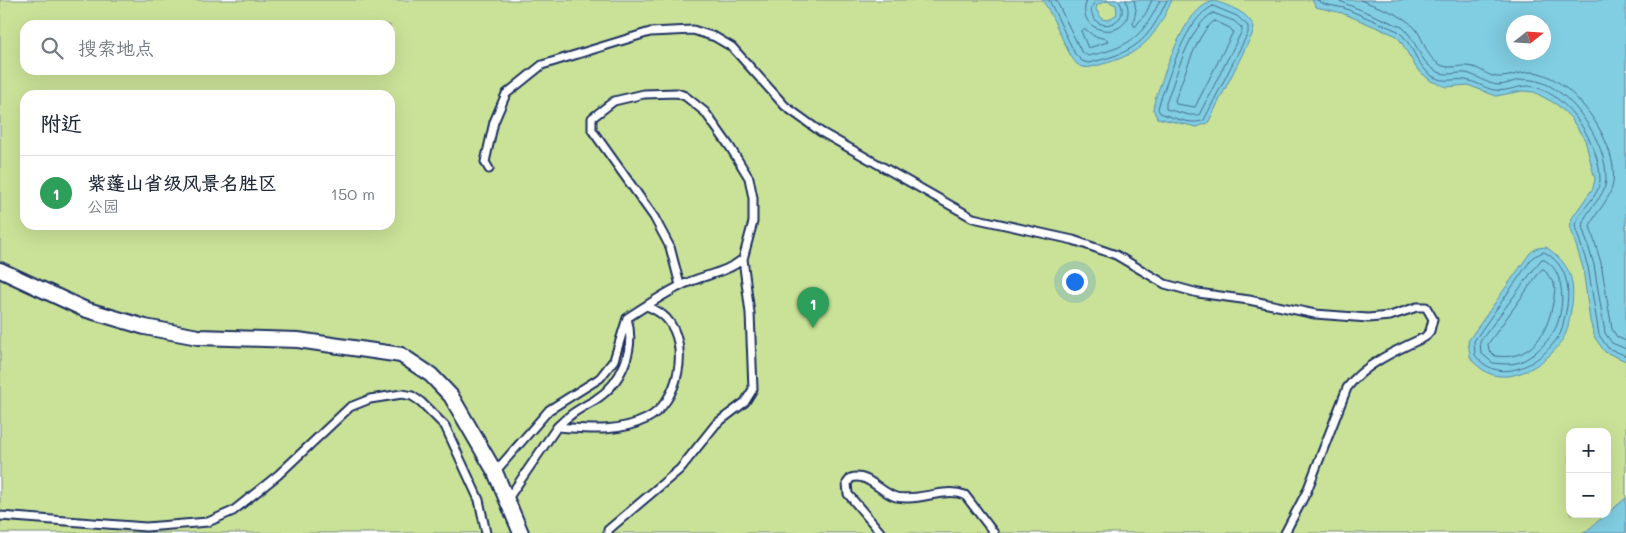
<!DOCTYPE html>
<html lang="zh">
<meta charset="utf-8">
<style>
body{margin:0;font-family:Mali,"LXGW WenKai TC",sans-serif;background:#f2f2f3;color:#1f2937}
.controls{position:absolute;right:15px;bottom:15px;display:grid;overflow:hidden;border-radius:10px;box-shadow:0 5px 20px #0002}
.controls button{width:45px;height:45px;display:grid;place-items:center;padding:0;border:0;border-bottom:1px solid #e0e1e3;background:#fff;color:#1f2937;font:25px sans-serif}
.compass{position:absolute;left:1506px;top:15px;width:45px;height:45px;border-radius:50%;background:#fff;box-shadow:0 5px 20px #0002;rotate:73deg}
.you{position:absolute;left:1074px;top:281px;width:18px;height:18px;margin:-12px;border:4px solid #fff;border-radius:50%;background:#1a73e8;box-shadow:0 0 0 8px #1a73e833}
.badge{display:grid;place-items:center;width:32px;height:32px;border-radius:50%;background:#b45309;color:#fff;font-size:16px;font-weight:700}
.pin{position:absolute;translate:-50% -41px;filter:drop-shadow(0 1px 2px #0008)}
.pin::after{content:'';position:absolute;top:26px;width:18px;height:15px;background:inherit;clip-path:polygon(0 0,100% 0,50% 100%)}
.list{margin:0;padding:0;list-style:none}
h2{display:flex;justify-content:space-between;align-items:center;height:65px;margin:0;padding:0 20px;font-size:21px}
h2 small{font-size:16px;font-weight:400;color:#747a83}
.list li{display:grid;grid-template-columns:32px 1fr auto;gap:15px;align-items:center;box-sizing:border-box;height:75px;padding:0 20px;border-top:1px solid #e0e1e3}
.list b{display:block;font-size:19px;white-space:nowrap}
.list p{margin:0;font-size:16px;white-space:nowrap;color:#747a83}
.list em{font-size:16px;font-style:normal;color:#747a83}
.icon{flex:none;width:28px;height:28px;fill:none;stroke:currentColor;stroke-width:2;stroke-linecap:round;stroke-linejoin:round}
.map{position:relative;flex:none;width:1626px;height:533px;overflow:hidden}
.search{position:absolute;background:#fff;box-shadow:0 5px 20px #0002;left:20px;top:20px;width:375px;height:55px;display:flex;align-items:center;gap:12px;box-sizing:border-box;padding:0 18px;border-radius:15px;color:#747a83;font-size:19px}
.panel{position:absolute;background:#fff;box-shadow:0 5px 20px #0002;left:20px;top:90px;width:375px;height:140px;border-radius:15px}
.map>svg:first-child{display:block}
.green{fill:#cae298;stroke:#72887b;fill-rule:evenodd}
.water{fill:#81cde1;stroke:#588ead;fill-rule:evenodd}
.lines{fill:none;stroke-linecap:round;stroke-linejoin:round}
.shore{stroke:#446e92;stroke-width:1}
.lane-casing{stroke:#1b2f5e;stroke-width:11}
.street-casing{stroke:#1b2f5e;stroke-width:18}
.lane{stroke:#fff;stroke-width:7}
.street{stroke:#fff;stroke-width:14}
</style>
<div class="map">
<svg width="1626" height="533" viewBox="0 0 1626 533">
<rect width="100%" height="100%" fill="#fff"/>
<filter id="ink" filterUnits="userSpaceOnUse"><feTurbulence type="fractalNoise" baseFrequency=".02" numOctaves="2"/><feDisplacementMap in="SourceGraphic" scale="10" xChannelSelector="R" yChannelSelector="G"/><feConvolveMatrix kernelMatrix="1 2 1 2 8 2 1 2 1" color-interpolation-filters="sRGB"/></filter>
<g filter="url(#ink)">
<path class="green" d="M0 0H1626V533H0ZM1514 22H1544V52H1514ZM25 25H390V70H25ZM25 95H390V225H25ZM1570 432H1607V514H1570Z"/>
<path class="water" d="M1042 0H1172C1155 38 1141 55 1099 65 1091 67 1084 70 1077 64 1067 55 1054 15 1042 0ZM1107 1 1116 5 1117 14 1108 20 1102 19 1096 9 1097 5Z
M1312 0H1626V361L1605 352 1595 338 1590 321 1583 268 1570 226 1572 218 1593 188 1595 179 1585 140 1570 117 1556 104 1534 92 1522 91 1496 96 1468 85 1446 87 1431 81 1417 69 1400 40 1395 35 1342 13 1316 7ZM1544 22V52H1514V22Z
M1214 1C1228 5 1250 13 1254 28L1252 35 1208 123 1197 127 1157 118 1153 109 1155 99C1166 72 1183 8 1214 1Z
M1546 247C1569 263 1575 278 1572 305 1570 314 1569 327 1565 335 1553 361 1509 389 1483 370 1478 366 1472 362 1470 356 1469 351 1469 345 1468 341L1530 253 1537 248Z
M1626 498V533H1584Z"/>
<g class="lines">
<path class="shore" d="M1049 0 1075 54 1082 61 1088 63C1133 53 1148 43 1167 0
M1056 0 1081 51 1088 56C1127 48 1143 38 1160 0
M1087 0C1071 38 1141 43 1126 0
M1096 0 1091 8C1093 39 1136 21 1118 0
M1134 0 1136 10 1133 24 1135 27 1146 13 1152 0
M1317 0 1324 4 1344 8 1398 31C1413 43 1415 64 1432 76 1444 84 1453 78 1465 80 1475 81 1484 88 1494 90 1508 93 1521 83 1535 87 1569 96 1600 145 1600 179 1600 198 1579 208 1575 226L1588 267 1599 335 1608 348 1626 356
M1337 0 1402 27C1417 39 1418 61 1436 71 1447 77 1455 72 1466 73 1477 75 1486 84 1498 85 1506 85 1512 81 1520 80 1548 76 1573 101 1587 123 1597 138 1607 160 1606 180 1605 199 1585 209 1582 226L1594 265 1605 333 1612 343 1626 349
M1360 0C1377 7 1401 13 1414 27 1425 39 1425 59 1443 66 1453 69 1462 64 1473 67 1481 69 1488 76 1497 77 1512 78 1522 69 1539 73 1576 83 1619 144 1613 183 1610 201 1596 211 1590 226L1601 263 1612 329 1617 337 1626 341
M1213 6 1237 16 1248 26V33L1204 120C1192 126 1172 117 1160 113L1158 109 1160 101C1171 73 1185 19 1213 6Z
M1213 13 1234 21 1242 28V31L1199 115H1189L1166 109V103C1176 78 1189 25 1213 13Z
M1215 21 1230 28 1233 32 1195 107 1176 104 1175 100C1182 83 1198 28 1215 21Z
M1085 29 1094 36 1107 39 1108 42 1088 48 1081 31Z
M1544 252C1569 265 1571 292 1565 316 1563 321 1563 329 1560 334 1543 363 1500 388 1475 355L1474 341 1533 257Z
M1542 259C1567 268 1565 312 1554 331 1547 343 1533 357 1520 362 1511 365 1502 364 1493 363L1481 353 1480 342Z
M1544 269 1554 284 1555 289C1551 324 1538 362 1495 356L1489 350 1488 344 1541 270Z"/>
<defs>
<path id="lane" d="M489 169 485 162 494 122 506 94 542 65 650 32 693 30 715 37 732 47 785 106 821 132 973 218 1073 240 1116 255 1165 284 1198 293 1249 300 1315 314 1368 318 1390 316 1417 307H1426L1433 319 1430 331 1425 337C1399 349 1364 364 1347 388L1307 491 1285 533
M557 427C571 413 578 410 595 400 622 383 636 349 627 318
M495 472 549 410 600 378 614 360 627 318C644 307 662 295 680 286 701 275 725 274 743 259
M507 500 557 427C588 429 617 433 646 419 679 403 691 345 666 318 661 313 654 309 647 306
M0 516 146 527 208 522 233 511 278 475 350 407 370 399 402 394 412 396 421 402 445 426 479 500 486 533
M608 533V530L680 469 716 424 745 402 753 389 750 313 743 259 753 222V198L749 178 730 147 705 112 685 96 677 93 644 94 614 101 592 118V130L654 217 670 247 680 285
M881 533 848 494 847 483 851 478C867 472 881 493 896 497 919 502 943 487 965 495L994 533"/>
<path id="street" d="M0 270 84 309 145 327 198 337 298 340 401 355 431 375 451 396 495 472 521 533"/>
</defs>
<use href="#lane" class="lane-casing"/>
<use href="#street" class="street-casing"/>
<use href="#lane" class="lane"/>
<use href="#street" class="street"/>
</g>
</g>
</svg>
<div class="controls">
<button>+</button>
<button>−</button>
</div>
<svg class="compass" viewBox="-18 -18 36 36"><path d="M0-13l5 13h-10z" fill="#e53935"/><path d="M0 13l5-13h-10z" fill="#747a83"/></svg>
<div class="you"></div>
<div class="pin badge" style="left:813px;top:328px;background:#2e9e5b">1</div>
<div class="search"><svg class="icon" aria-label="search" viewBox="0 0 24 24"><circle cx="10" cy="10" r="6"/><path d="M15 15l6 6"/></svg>搜索地点</div>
<section class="panel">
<h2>附近<small></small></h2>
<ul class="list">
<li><span class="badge" style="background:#2e9e5b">1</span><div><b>紫蓬山省级风景名胜区</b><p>公园</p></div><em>150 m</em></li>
</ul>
</section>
</div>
